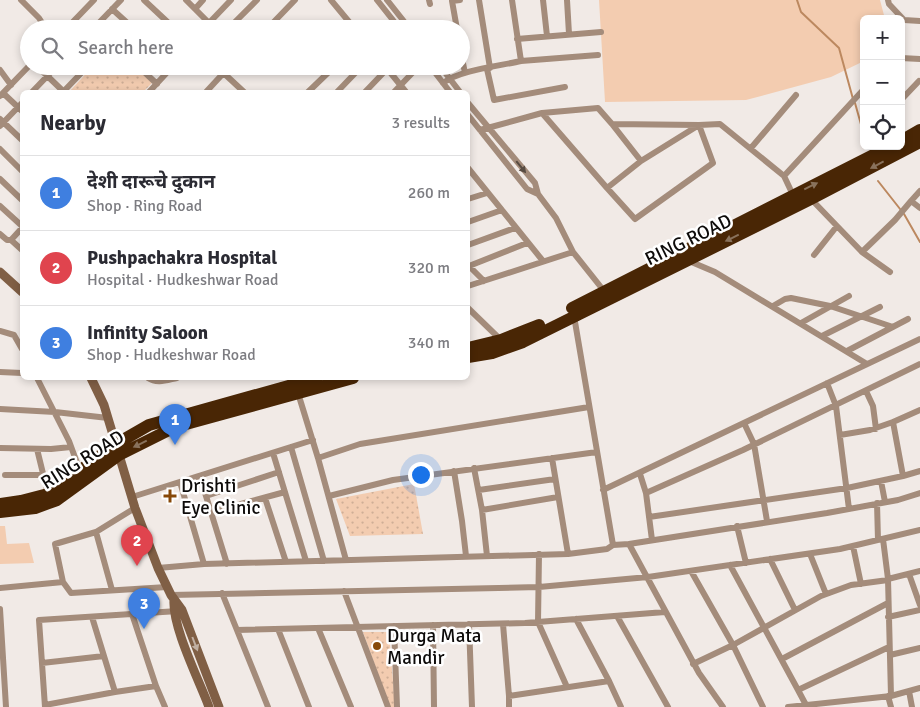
<!DOCTYPE html>
<meta charset="utf-8">
<style>
body{margin:0;font-family:Signika,"Noto Sans Devanagari",sans-serif;background:#f7f7f7;color:#2b2b33}
.controls{position:absolute;right:15px;top:15px;display:grid;overflow:hidden;border-radius:8px;box-shadow:0 2px 8px #0003}
.controls button{width:45px;height:45px;display:grid;place-items:center;padding:0;border:0;border-bottom:1px solid #e1e1e2;background:#fff;color:#2b2b33;font:25px sans-serif}
.you{position:absolute;left:420px;top:474px;width:18px;height:18px;margin:-12px;border:4px solid #fff;border-radius:50%;background:#1a73e8;box-shadow:0 0 0 8px #1a73e833}
.badge{display:grid;place-items:center;width:32px;height:32px;border-radius:50%;background:#874909;color:#fff;font-size:16px;font-weight:700}
.pin{position:absolute;translate:-50% -41px;filter:drop-shadow(0 1px 2px #0008)}
.pin::after{content:'';position:absolute;top:26px;width:18px;height:15px;background:inherit;clip-path:polygon(0 0,100% 0,50% 100%)}
.list{margin:0;padding:0;list-style:none}
h2{display:flex;justify-content:space-between;align-items:center;height:65px;margin:0;padding:0 20px;font-size:21px}
h2 small{font-size:16px;font-weight:400;color:#7c7c81}
.list li{display:grid;grid-template-columns:32px 1fr auto;gap:15px;align-items:center;box-sizing:border-box;height:75px;padding:0 20px;border-top:1px solid #e1e1e2}
.list b{display:block;font-size:19px;white-space:nowrap}
.list p{margin:0;font-size:16px;white-space:nowrap;color:#7c7c81}
.list em{font-size:16px;font-style:normal;color:#7c7c81}
.icon{flex:none;width:28px;height:28px;fill:none;stroke:currentColor;stroke-width:2;stroke-linecap:round;stroke-linejoin:round}
.map{position:relative;flex:none;width:920px;height:707px;overflow:hidden}
.search{position:absolute;background:#fff;box-shadow:0 2px 8px #0003;left:20px;top:20px;width:450px;height:55px;display:flex;align-items:center;gap:12px;box-sizing:border-box;padding:0 18px;border-radius:28px;color:#7c7c81;font-size:19px}
.panel{position:absolute;background:#fff;box-shadow:0 2px 8px #0003;left:20px;top:90px;width:450px;height:290px;border-radius:8px}
.map>svg:first-child{display:block}
.grass{fill:#f3ccb0}
.park{fill:url(#park-dots)}
.lines{fill:none;stroke-linecap:round;stroke-linejoin:round}
.stream{stroke:#bc885f;stroke-width:2}
.street{stroke:#a48c7b;stroke-width:6}
.secondary{stroke:#805f45;stroke-width:9}
.highway{stroke:#492605;stroke-width:12}
.oneway{fill:#89725c}
.oneway2{fill:#584c42}
.oneway3{fill:#c0afa2}
.poi-dot{fill:#874909;stroke:#fff;stroke-width:2}
.labels{text-anchor:middle;stroke-width:5;stroke-linejoin:round;paint-order:stroke}
.street-label{font-size:19px;fill:#0d0b0a;stroke:#fff}
.poi-label{font-size:19px;fill:#0d0b0a;stroke:#fff;text-anchor:start}
</style>
<div class="map">
<svg width="920" height="707" viewBox="0 0 920 707">
<defs>
<pattern id="park-dots" width="8" height="8" patternUnits="userSpaceOnUse" patternTransform="scale(1.25)"><rect width="8" height="8" fill="#f3ccb0"/><path d="M2 2h.1M6 6h.1" fill="none" stroke="#cfae96" stroke-width="1.8" stroke-linecap="round"/></pattern>
</defs>
<rect width="100%" height="100%" fill="#f1eae6"/>
<path class="grass" d="M599 0H880L885 19H864V61L831 77 746 100 605 102Z
M0 526H5L7 544 29 543 34 563 0 564Z"/>
<path class="park" d="M93 66H134L152 83 143 92H69Z
M414 484 423 534 350 536 336 499Z
M363 632H389L395 707H390Z"/>
<g class="lines">
<path class="stream" d="M797 0 801 12 839 48 853 99
M855 103 864 135
M867 146 868 149
M878 181 904 214 920 242"/>
<path class="street" d="M21 0 39 18 46 29
M144 0 175 29
M186 0 215 29
M331 0 355 29
M377 0 400 29
M387 0 410 29
M429 0 430 4
M479 0 490 68
M543 0 547 36
M567 0 569 34
M888 0 889 4 904 20 920 21
M112 9 134 29
M195 9 203 0
M209 23 231 0
M66 29 94 0
M93 29 121 0
M228 29 257 0
M267 29 295 0
M457 29 452 1 460 0
M517 39 601 32
M461 53 465 73
M901 58 920 59
M521 61 598 55
M37 66 64 92
M138 66 157 84
M216 66 244 92
M385 66 406 92
M430 66 450 92
M440 66 460 92
M487 69 494 100 565 87
M0 70 11 85
M443 83C459 70 499 66 521 61L512 0
M32 92 57 66
M63 92 88 66
M149 92 173 66
M206 92 230 66
M308 92 335 66
M337 92 362 66
M365 92 387 69
M394 92 419 66
M3 93 22 111
M0 96 29 66
M901 100 919 81
M468 103 535 183 538 194 556 218 573 252 604 291
M542 113 598 108 612 124 699 125 713 163 635 219 607 188
M468 115 527 189 538 194
M0 119 22 140
M612 124 641 161
M0 126 22 103
M480 130 542 113 607 188 641 161 699 125 720 124 784 176
M751 148 796 95
M0 149 22 171
M468 168 543 261
M0 179 22 200
M920 191 911 201 920 208
M793 195 784 176 864 89
M468 199 487 193
M811 199 862 252 895 220 911 201
M0 206 22 226
M468 222 502 210
M22 228 11 240 22 250
M0 234 7 240H11
M468 245 515 228
M862 252 890 272
M814 255 837 226
M689 261 715 272 867 364
M468 265 484 281
M469 266 527 243
M468 286 573 252
M773 306 785 299 791 298 830 306 893 327
M468 308 501 340
M801 323 849 296
M0 331 14 335 22 349
M822 336 880 307
M847 351 908 319
M0 372 22 373
M37 378 69 441 80 471
M148 378C157 384 167 380 177 378
M827 383 836 406 849 509
M866 391 873 406 876 429
M298 393 318 458 346 560
M0 409 55 412 108 418
M744 423 754 444 767 521
M840 435 870 430 893 422
M291 447 324 561
M0 448 51 449 71 447
M37 449 48 494
M273 453 306 561
M318 458 360 444 589 407
M552 458 568 554
M474 468 482 510 487 556
M454 471 462 521 466 556
M640 474 646 493
M5 475H43
M199 476 206 496 279 472
M903 476 920 471
M881 481 885 502
M180 482 204 564
M479 490 555 479
M603 490 920 339
M206 496 227 564
M329 496 393 480 597 452
M132 497 313 440
M265 498 286 562
M877 503 878 540
M482 510 558 497
M211 512 285 492
M649 517 847 488 903 476 893 422 920 410
M737 526 746 563
M652 540 646 493 743 450 920 364
M629 544 827 513 898 500 920 493
M613 545 629 544 699 673 723 707
M853 546 861 584
M539 554 538 622 567 687
M810 554 826 594
M770 559 795 610
M730 565 798 690 889 647
M158 568 204 564 568 554 607 549 613 545 574 316
M691 571 733 645 763 707
M909 574 920 605
M888 579 920 571
M63 582 55 544 96 532
M0 588 63 582 71 593 167 587
M112 590 96 532 135 508
M344 591 388 707
M222 593 268 707
M171 595 539 587 648 577 840 549 920 530
M0 609 6 707
M132 614 156 686
M617 616 668 707
M92 617 115 692 156 686 165 707
M888 617 920 610
M469 624 472 707
M503 624 509 696 609 681 576 619
M433 625 434 707
M394 626 397 707
M318 628 351 707
M278 629 309 707
M237 630 525 623 665 612
M890 655 920 648
M782 659 888 603
M42 663 104 656
M693 664 733 645 821 596 851 585 888 580
M609 681 621 707
M798 690 806 705
M909 691 912 707
M509 696V707
M888 696 891 707
M891 696 920 688
M45 705 115 692
M45 707 39 620 178 611
M788 707 891 696 888 579 883 539"/>
<path class="secondary" d="M0 272 22 292
M91 378 104 405 135 508 158 568 171 595 182 610 219 707
M174 600C172 627 199 680 209 707"/>
<path class="highway" d="M901 141 920 130
M572 308 891 146
M468 348 501 340 539 325
M468 357 492 353 523 342 811 199 920 142
M0 504 21 501 48 494 116 444 149 425 317 378
M0 512 35 508 57 500 119 455 175 427 353 378"/>
</g>
<defs><path id="oneway-solid" d="M-6-.8H1V-3.2L6.5 0L1 3.2V.8H-6Z" transform="scale(1.25)"/></defs>
<g class="oneway">
<use href="#oneway-solid" transform="translate(877 165) rotate(152)"/>
<use href="#oneway-solid" transform="translate(811 186) rotate(-26)"/>
<use href="#oneway-solid" transform="translate(732 238) rotate(154)"/>
<use href="#oneway-solid" transform="translate(140 444) rotate(154)"/>
</g>
<use class="oneway2" href="#oneway-solid" transform="translate(521 167) rotate(51)"/>
<use class="oneway3" href="#oneway-solid" transform="translate(195 644) rotate(69)"/>
<g class="poi-dot">
<path d="M167.5 488.5h5v5h5v5h-5v5h-5v-5h-5v-5h5z"/>
<circle cx="377" cy="646" r="5"/>
</g>
<g class="labels">
<g class="street-label">
<text transform="translate(688 239) rotate(-26)" y="7">RING ROAD</text>
<text transform="translate(82 459) rotate(-32)" y="7">RING ROAD</text>
</g>
<g class="poi-label">
<text x="181" y="492">Drishti<tspan x="181" dy="22">Eye Clinic</tspan></text>
<text x="387" y="642">Durga Mata<tspan x="387" dy="22">Mandir</tspan></text>
</g>
</g>
</svg>
<div class="controls">
<button>+</button>
<button>−</button>
<button><svg class="icon" aria-label="locate" viewBox="0 0 24 24"><circle cx="12" cy="12" r="6"/><path d="M12 2v4M12 18v4M2 12h4M18 12h4"/></svg></button>
</div>
<div class="you"></div>
<div class="pin badge" style="left:175px;top:445px;background:#3f7fe0">1</div>
<div class="pin badge" style="left:137px;top:566px;background:#e0444e">2</div>
<div class="pin badge" style="left:144px;top:629px;background:#3f7fe0">3</div>
<div class="search"><svg class="icon" aria-label="search" viewBox="0 0 24 24"><circle cx="10" cy="10" r="6"/><path d="M15 15l6 6"/></svg>Search here</div>
<section class="panel">
<h2>Nearby<small>3 results</small></h2>
<ul class="list">
<li><span class="badge" style="background:#3f7fe0">1</span><div><b>देशी दारूचे दुकान</b><p>Shop · Ring Road</p></div><em>260 m</em></li>
<li><span class="badge" style="background:#e0444e">2</span><div><b>Pushpachakra Hospital</b><p>Hospital · Hudkeshwar Road</p></div><em>320 m</em></li>
<li><span class="badge" style="background:#3f7fe0">3</span><div><b>Infinity Saloon</b><p>Shop · Hudkeshwar Road</p></div><em>340 m</em></li>
</ul>
</section>
</div>
